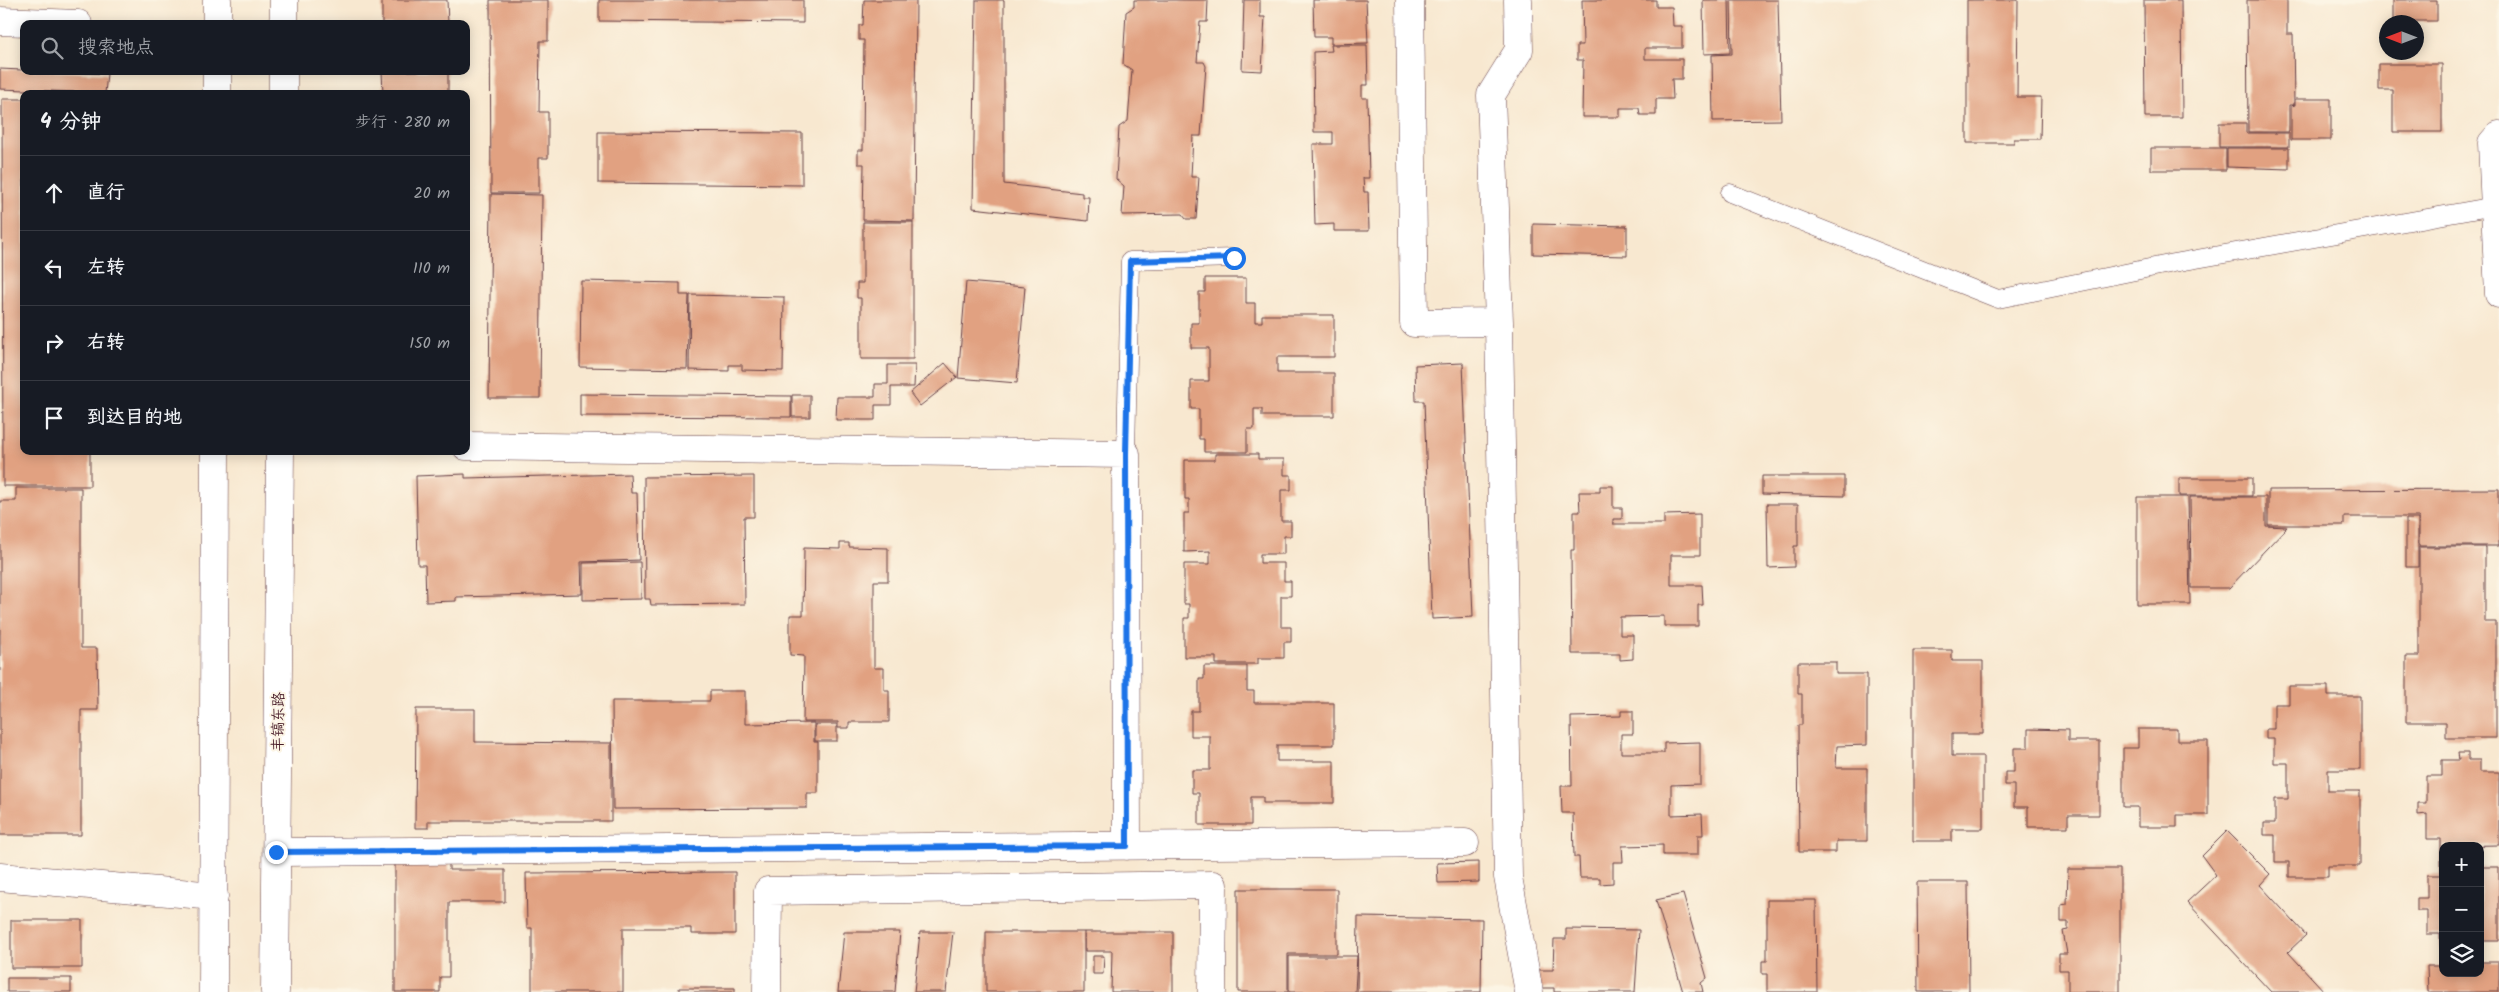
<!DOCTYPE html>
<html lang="zh">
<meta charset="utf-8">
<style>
body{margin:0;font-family:Kalam,"LXGW WenKai TC",sans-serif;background:#20242c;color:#f1f3f6}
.controls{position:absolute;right:15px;bottom:15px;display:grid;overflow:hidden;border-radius:10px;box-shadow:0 2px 12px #0003}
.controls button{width:45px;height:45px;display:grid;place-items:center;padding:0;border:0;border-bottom:1px solid #363941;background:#171b24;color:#f1f3f6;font:25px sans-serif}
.compass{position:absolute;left:2379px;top:15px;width:45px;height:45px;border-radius:50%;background:#171b24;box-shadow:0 2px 12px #0003;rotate:270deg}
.stop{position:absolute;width:15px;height:15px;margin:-11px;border:4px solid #1a73e8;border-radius:50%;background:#fff}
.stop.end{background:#1a73e8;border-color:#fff;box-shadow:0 1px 5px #0008}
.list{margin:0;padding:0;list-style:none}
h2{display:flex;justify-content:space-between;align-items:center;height:65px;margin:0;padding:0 20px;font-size:21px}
h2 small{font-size:16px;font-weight:400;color:#9ea1a6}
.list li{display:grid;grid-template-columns:32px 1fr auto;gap:15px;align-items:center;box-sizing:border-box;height:75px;padding:0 20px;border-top:1px solid #363941}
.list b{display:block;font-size:19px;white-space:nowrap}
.list em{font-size:16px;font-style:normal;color:#9ea1a6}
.icon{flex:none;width:28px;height:28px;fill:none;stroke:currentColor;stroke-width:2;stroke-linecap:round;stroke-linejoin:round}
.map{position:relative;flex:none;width:2499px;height:992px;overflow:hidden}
.search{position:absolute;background:#171b24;box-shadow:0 2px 12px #0003;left:20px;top:20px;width:450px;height:55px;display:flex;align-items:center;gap:12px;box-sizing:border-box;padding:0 18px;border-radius:10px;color:#9ea1a6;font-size:19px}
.panel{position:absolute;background:#171b24;box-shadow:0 2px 12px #0003;left:20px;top:90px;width:450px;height:365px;border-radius:10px}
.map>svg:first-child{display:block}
.building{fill:#e1a181}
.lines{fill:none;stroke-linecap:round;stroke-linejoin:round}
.lane-casing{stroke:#643d44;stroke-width:19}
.street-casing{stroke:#643d44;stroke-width:29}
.secondary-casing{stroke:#643d44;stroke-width:29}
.lane{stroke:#fff;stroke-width:18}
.street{stroke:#fff;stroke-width:28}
.secondary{stroke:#fff;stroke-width:28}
.route{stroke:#1a73e8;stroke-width:6}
.labels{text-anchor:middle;stroke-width:4;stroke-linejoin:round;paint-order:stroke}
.street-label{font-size:15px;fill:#4a1f2b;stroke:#fcf5e5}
</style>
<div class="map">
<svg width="2499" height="992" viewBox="0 0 2499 992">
<rect width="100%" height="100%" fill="#fcf5e5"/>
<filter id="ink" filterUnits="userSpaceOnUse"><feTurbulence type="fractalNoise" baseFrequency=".02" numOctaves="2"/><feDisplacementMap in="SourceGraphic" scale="10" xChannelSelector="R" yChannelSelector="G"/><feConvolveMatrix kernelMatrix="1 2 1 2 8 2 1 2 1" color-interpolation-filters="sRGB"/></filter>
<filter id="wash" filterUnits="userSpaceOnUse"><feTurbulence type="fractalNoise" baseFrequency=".0096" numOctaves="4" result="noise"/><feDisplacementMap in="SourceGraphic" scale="20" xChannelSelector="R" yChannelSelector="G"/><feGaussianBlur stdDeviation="1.12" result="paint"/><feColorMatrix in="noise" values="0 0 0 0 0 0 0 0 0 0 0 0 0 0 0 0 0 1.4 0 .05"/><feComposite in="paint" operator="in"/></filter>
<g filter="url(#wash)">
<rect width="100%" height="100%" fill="#f8e8d0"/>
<g id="blocks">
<path class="building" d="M382 0H447L448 24H382Z
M490 0H548V41H540L539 112H548V158H539V193H491Z
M599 0H803V23L599 21Z
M864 0H916L914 221 863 220 864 164H858V150H863L864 40H859V25H863Z
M976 0H1004V184L1082 193V197H1089L1088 221 973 208Z
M1134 0H1208L1207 22H1200L1197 62H1204L1206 66 1201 136H1193L1191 177H1199L1196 219H1186L1182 214 1122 215 1124 186 1116 179 1119 127 1128 121 1132 70 1123 64 1126 12 1134 7Z
M1244 0H1260V17H1265L1262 71 1242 70Z
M1313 0H1366L1368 43 1331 44V37H1314Z
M1582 0H1656V7H1672L1673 26H1682V48H1645V59H1682V79H1672L1673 99H1656V115H1640L1639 108H1620V117H1582L1583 60H1577V45H1583Z
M1703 0H1729L1730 53 1704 54Z
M1731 0H1778L1781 120 1713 121 1712 55 1732 54Z
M1967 0H2018L2017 97H2041L2040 139H2014V143H1967Z
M2144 0H2181L2182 117H2145Z
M2247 0H2287V34H2293L2294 105H2289V132H2248Z
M2393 0H2437V21H2393Z
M1331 45H1367L1368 85H1362V98H1367L1369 178H1363L1364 192H1368L1369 231H1334V224L1315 225 1313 144H1333V132H1314L1313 52 1332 51Z
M2379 64H2442V132H2393V90H2379Z
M0 69 107 74 105 93 0 89Z
M382 71H448V94H383Z
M2 99H24V451H90V486H3Z
M2295 99H2331V140H2291V106L2295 105Z
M2219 123H2246V133H2289V147H2219Z
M598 132 802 133V185L598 183Z
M2151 148H2226V170H2151Z
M2227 148H2289V169L2227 167Z
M491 194 542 195 540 398H489Z
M863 222H913V359H861V298H857V283H863Z
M1533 224 1627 226V256L1533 254Z
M1205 278H1246V303H1255V322H1262V315H1334V357H1277V373H1334V416H1262V409H1254V429H1247V452H1204V439H1199V409H1191V381H1209V348H1191V323H1199V292H1205Z
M581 281 680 283V295H689L687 369 580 367Z
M966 282 1025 287 1017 383 958 378Z
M690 295 784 297 783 371 742 370V365H729V371L689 370Z
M945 363 957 377 920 406 910 393Z
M1463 363 1473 617 1432 619 1424 401H1416L1415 365Z
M888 365H915L914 387H891V405H875V420H836L837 397H875V384H888Z
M580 394 791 396V417L580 416Z
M792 395H810V417H792Z
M1215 454H1258V459H1284V475H1291V490H1281V521H1291V536H1284V554H1260V563H1284V581H1291V596H1281V627H1291V642H1284V658H1258V664H1216V657H1184V618H1189V604H1184V564H1210V551L1184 552V513H1189V499H1185V460H1215Z
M465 474V478L630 474 631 493H637L639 560 581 562 582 594 456 597V601L426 602 425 565H418L416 476Z
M754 476V517H744L745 604 651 605 650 599H645L644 477Z
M1762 476H1844V496L1762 494Z
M2179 478H2252V496H2179Z
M1600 486H1613V508H1622V519H1613V524H1664V515L1700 514V555H1671V585H1702L1703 605H1698V626H1664V616L1620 617V635H1633V659L1620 660V654H1572L1571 550H1574V512H1580L1579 492H1600Z
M16 488H81V648H97L98 710H81V835H0V501H16Z
M2499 489V546H2419V517H2344V525H2268V490Z
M2137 497H2188L2190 604H2137Z
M2190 497H2266V526L2287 527 2229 588H2191Z
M1767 504H1798V546H1794V567L1768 568Z
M2406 519H2418V567H2406Z
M840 543H849V547L888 548V581H874V668H884V690H889V722H849V728H838V722H803L804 656 790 655V615H803L804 548 840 549Z
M2419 547H2485V622H2496V738H2446V722H2406V656H2419Z
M640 562 641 599 583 600V563Z
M1913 650H1952V661H1983V734H1952V756H1983V829H1952V841H1913Z
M1798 662H1836V674H1867V745L1837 746 1836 768H1867V841H1836V852H1799L1798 725H1802V694H1798Z
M1204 666H1247V691H1254V703H1334V745H1277V761H1334V803H1263V797H1251V825H1199V793H1192V770H1210V736H1191V711H1199V679H1204Z
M2289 686H2328V696H2360V770H2328V791H2360V866H2328V877H2289V862H2275V835H2264V823H2275V799H2288V763H2274V739H2266V729H2274V704H2289Z
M710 691H745V724L814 723V742H818V793H807V808L613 809 612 701H710Z
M416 709H475V742L611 743V821H428V828H415Z
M1621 711H1633V734H1621V753H1664V743L1700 742V784L1671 785V815L1702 814 1703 835H1698V855H1663V845L1622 846 1623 862H1613V883L1600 884V878H1580L1579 857H1574L1573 813H1562L1561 786H1572L1571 717 1621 716Z
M815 724H837V741H815Z
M2028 729 2068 730V741H2099V815H2068V827H2028V807H2014V785H2005V772H2014V748H2028Z
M2138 729H2177V741H2208V815H2177V827H2138V807H2123V748H2138Z
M2458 753H2468V760H2480V772H2499V845L2443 846V973H2480V962H2499V992H2428L2427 966H2441L2440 934H2427V911H2417V898H2427V875H2441V839H2427V814L2418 815V803H2426V776H2442V760H2459Z
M2227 831 2270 874 2260 885 2306 935 2288 952 2325 992H2271L2187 902 2216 875 2202 856Z
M395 859H449V870H505V902H449V977H440V992H395Z
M1479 862V882L1438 883 1437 863Z
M2480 867H2499V941H2480Z
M2068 869H2120V992H2068V970H2059V954H2067L2063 931 2068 930V922H2061V905L2067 904Z
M735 872V934H691V928H623V992H532V928H527L526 873Z
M1917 882H1968L1969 992H1918Z
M1238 889H1337V954H1288V992H1238Z
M1683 894 1707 978 1701 983 1703 992H1683L1656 900Z
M1767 900H1816L1817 992H1767V974H1762V961H1767Z
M1358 917 1482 919 1481 992H1357Z
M11 920H82V968H11Z
M1566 929 1639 930 1635 992H1554V988H1538V970H1553L1554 939H1566Z
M844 932H900L895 992H838Z
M920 932H953L946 992H914Z
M986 932H1084V992H986Z
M1085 932H1173V992H1111L1112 951H1085Z
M1093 956H1104L1103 974H1093Z
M1289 956H1357L1355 992H1289Z
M7 978H71V992H7Z
M679 988H735V992H679Z"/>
</g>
</g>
<g filter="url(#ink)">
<use href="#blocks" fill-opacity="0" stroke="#643d44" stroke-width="1"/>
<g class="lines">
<defs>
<path id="lane" d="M1730 193 1998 299 2174 263 2495 206
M1126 454 1130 261 1235 258"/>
<path id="street" d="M1410 0 1414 323 1499 322
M1518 0 1519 50 1491 95 1499 322 1508 877 1529 992
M0 21 78 24
M2499 135 2492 143 2499 294
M466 446 1126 454 1127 846
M277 852 1465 843
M0 877 214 896
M767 992 768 891 1213 885 1212 992"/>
<path id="secondary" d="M217 24V0
M284 24V0
M217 94V71
M283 94V71
M213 992 215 451
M275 992 280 451"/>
</defs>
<use href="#lane" class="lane-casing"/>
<use href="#street" class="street-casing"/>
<use href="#secondary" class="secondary-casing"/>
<use href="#lane" class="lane"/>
<use href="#street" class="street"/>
<use href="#secondary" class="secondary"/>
</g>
</g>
<g class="lines" filter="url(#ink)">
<path class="route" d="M276 852 1127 846 1126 454 1130 261 1234 258"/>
</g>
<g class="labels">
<g class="street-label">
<text transform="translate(278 722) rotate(-89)" y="5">丰镐东路</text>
</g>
</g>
</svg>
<div class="controls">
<button>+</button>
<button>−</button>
<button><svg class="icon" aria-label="layers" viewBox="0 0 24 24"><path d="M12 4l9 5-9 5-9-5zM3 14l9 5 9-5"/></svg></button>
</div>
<svg class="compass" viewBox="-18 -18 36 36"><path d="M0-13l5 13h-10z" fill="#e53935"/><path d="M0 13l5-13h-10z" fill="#9ea1a6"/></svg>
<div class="stop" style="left:1234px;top:258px"></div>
<div class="stop end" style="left:276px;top:852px"></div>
<div class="search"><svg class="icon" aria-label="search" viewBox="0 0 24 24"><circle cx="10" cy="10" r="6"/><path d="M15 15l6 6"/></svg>搜索地点</div>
<section class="panel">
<h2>4 分钟<small>步行 · 280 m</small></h2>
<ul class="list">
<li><svg class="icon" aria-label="ahead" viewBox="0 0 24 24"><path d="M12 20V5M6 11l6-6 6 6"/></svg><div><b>直行</b></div><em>20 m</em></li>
<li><svg class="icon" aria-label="left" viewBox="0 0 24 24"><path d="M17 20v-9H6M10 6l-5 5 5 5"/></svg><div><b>左转</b></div><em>110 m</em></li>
<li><svg class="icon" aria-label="right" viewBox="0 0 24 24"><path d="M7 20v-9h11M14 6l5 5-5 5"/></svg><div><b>右转</b></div><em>150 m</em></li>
<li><svg class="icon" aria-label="arrive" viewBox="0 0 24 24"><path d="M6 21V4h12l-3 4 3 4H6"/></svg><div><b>到达目的地</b></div></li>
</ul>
</section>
</div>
